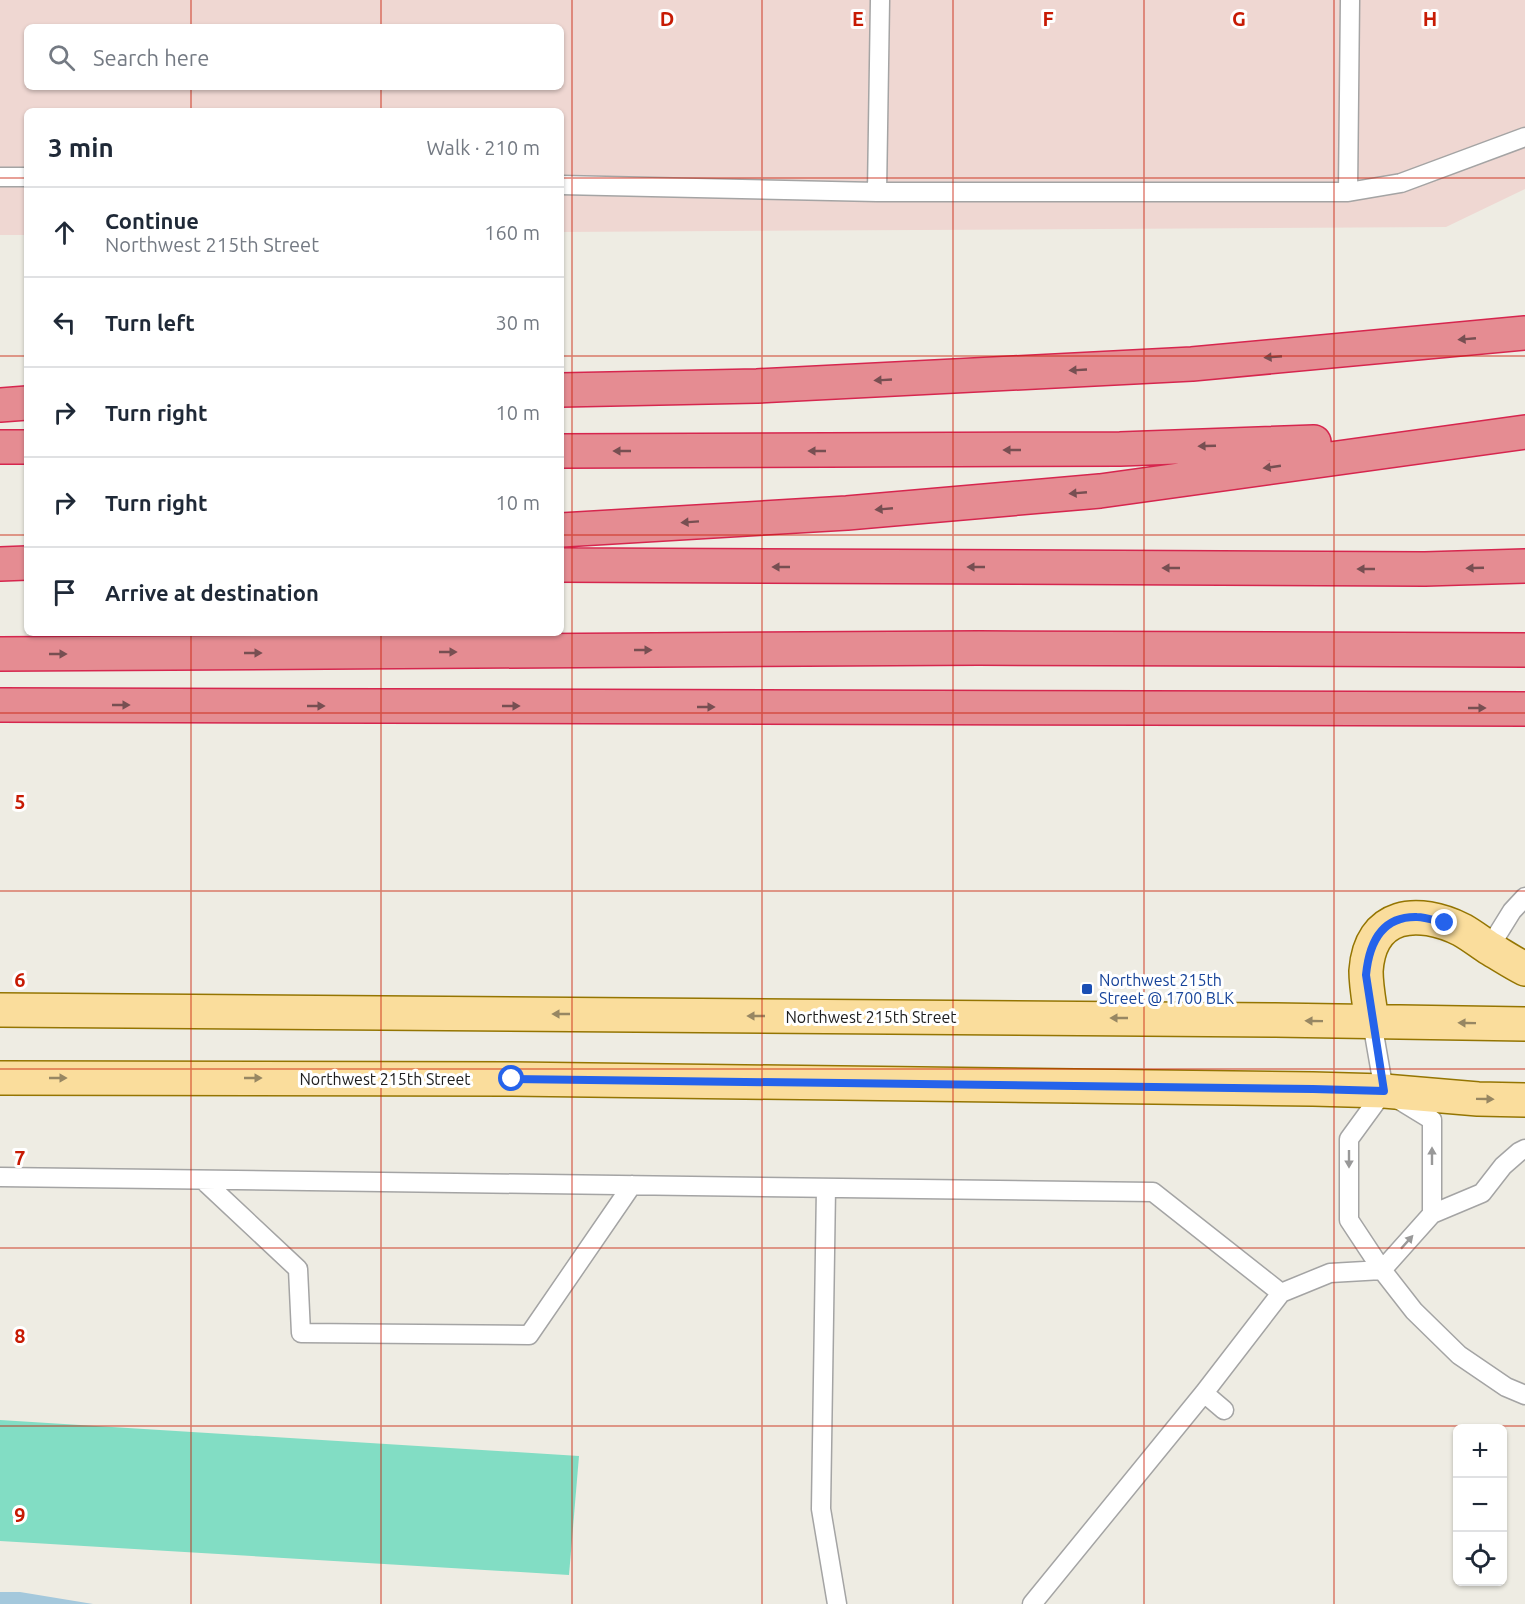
<!DOCTYPE html>
<meta charset="utf-8">
<style>
body{margin:0;font-family:Ubuntu,sans-serif;background:#f2f2f3;color:#1f2937}
.controls{position:absolute;right:18px;bottom:18px;display:grid;overflow:hidden;border-radius:9px;box-shadow:0 2px 4px #0004}
.controls button{width:54px;height:54px;display:grid;place-items:center;padding:0;border:0;border-bottom:2px solid #e0e1e3;background:#fff;color:#1f2937;font:30px sans-serif}
.stop{position:absolute;width:18px;height:18px;margin:-14px;border:4px solid #2563eb;border-radius:50%;background:#fff}
.stop.end{background:#2563eb;border-color:#fff;box-shadow:0 2px 6px #0008}
.list{margin:0;padding:0;list-style:none}
h2{display:flex;justify-content:space-between;align-items:center;height:78px;margin:0;padding:0 24px;font-size:26px}
h2 small{font-size:20px;font-weight:400;color:#747a83}
.list li{display:grid;grid-template-columns:39px 1fr auto;gap:18px;align-items:center;box-sizing:border-box;height:90px;padding:0 24px;border-top:2px solid #e0e1e3}
.list b{display:block;font-size:22px;white-space:nowrap}
.list p{margin:0;font-size:20px;white-space:nowrap;color:#747a83}
.list em{font-size:20px;font-style:normal;color:#747a83}
.icon{flex:none;width:33px;height:33px;fill:none;stroke:currentColor;stroke-width:2;stroke-linecap:round;stroke-linejoin:round}
.map{position:relative;flex:none;width:1525px;height:1604px;overflow:hidden}
.search{position:absolute;background:#fff;box-shadow:0 2px 4px #0004;left:24px;top:24px;width:540px;height:66px;display:flex;align-items:center;gap:15px;box-sizing:border-box;padding:0 21px;border-radius:9px;color:#747a83;font-size:22px}
.panel{position:absolute;background:#fff;box-shadow:0 2px 4px #0004;left:24px;top:108px;width:540px;height:528px;border-radius:9px}
.map>svg:first-child{display:block}
.commercial{fill:#efd7d2;fill-rule:evenodd}
.pitch{fill:#82ddc4}
.water{fill:#a4c8dc}
.lines{fill:none;stroke-linecap:round;stroke-linejoin:round}
.service-casing{stroke:#a4a4a4;stroke-width:21}
.primary-casing{stroke:#947502;stroke-width:36}
.motorway-casing{stroke:#d6264e;stroke-width:36}
.service{stroke:#fff;stroke-width:18}
.primary{stroke:#fadd9c;stroke-width:33}
.motorway{stroke:#e58c92;stroke-width:33}
.oneway{fill:#774f52}
.oneway2{fill:#978763}
.oneway3{fill:#999}
.route{stroke:#2563eb;stroke-width:8}
.grid{fill:none;stroke:#c71a03;stroke-width:1.5;stroke-opacity:0.55}
.transit-dot{fill:#1a4fb4;stroke:#fff;stroke-width:2}
.labels{text-anchor:middle;stroke-width:6;stroke-linejoin:round;paint-order:stroke}
.transit-label{font-size:16px;fill:#164399;stroke:#fff;text-anchor:start}
.street-label{font-size:16px;fill:#1d1d1d;stroke:#fff}
.grid-label{font-size:20px;text-anchor:middle;font-weight:bold;fill:#c71a03;stroke:#fff;stroke-width:6;stroke-linejoin:round;paint-order:stroke}
</style>
<div class="map">
<svg width="1525" height="1604" viewBox="0 0 1525 1604">
<rect width="100%" height="100%" fill="#eeece3"/>
<path class="commercial" d="M0 0H1525V189L1446 227 561 232V111H27V235H0ZM27 27H561V87H27Z"/>
<path class="pitch" d="M0 1420 579 1456 569 1575 0 1541Z"/>
<path class="water" d="M0 1592H20L93 1604H0Z"/>
<g class="lines">
<defs>
<path id="service" d="M0 177H27
M561 185 877 192H1348L1401 183 1525 137
M877 192 880 0
M1348 192 1350 0
M1489 948 1512 911 1525 897
M1372 1022 1384 1091 1349 1139V1220L1382 1270 1414 1311 1459 1355 1506 1387 1525 1395
M1396 1098 1432 1120V1214
M0 1177 1153 1192 1281 1293
M203 1180 298 1269 301 1333 529 1335 632 1185
M826 1188 821 1509 837 1604
M1204 1393 1224 1410
M1032 1604 1204 1393 1281 1293 1330 1273 1382 1270 1432 1214 1482 1193 1503 1166 1519 1152 1525 1149"/>
<path id="primary" d="M0 1010 1275 1020 1525 1024
M1372 1022C1370 1006 1366 988 1366 971 1370 912 1418 908 1462 930 1471 935 1480 942 1489 948 1501 955 1513 963 1525 969
M0 1078 512 1079 1313 1089 1384 1091 1478 1099 1525 1100"/>
<path id="motorway" d="M561 390 757 386 1192 364 1525 333
M0 405 27 403
M0 447H27
M561 451 1120 449 1314 442
M561 530 847 513 1100 491 1525 432
M0 564 27 563
M561 565 1425 569 1525 566
M0 654 979 648 1525 650
M0 705 1525 709"/>
</defs>
<use href="#service" class="service-casing"/>
<use href="#primary" class="primary-casing"/>
<use href="#motorway" class="motorway-casing"/>
<use href="#service" class="service"/>
<use href="#primary" class="primary"/>
<use href="#motorway" class="motorway"/>
</g>
<defs><path id="oneway-solid" d="M-6-.8H1V-3.2L6.5 0L1 3.2V.8H-6Z" transform="scale(1.5)"/></defs>
<g class="oneway">
<use href="#oneway-solid" transform="translate(1467 339) rotate(175)"/>
<use href="#oneway-solid" transform="translate(1273 357) rotate(175)"/>
<use href="#oneway-solid" transform="translate(1078 370) rotate(177)"/>
<use href="#oneway-solid" transform="translate(883 380) rotate(177)"/>
<use href="#oneway-solid" transform="translate(1207 446) rotate(178)"/>
<use href="#oneway-solid" transform="translate(1012 450) rotate(180)"/>
<use href="#oneway-solid" transform="translate(622 451) rotate(180)"/>
<use href="#oneway-solid" transform="translate(817 451) rotate(180)"/>
<use href="#oneway-solid" transform="translate(1272 467) rotate(172)"/>
<use href="#oneway-solid" transform="translate(1078 493) rotate(175)"/>
<use href="#oneway-solid" transform="translate(884 509) rotate(175)"/>
<use href="#oneway-solid" transform="translate(690 522) rotate(176)"/>
<use href="#oneway-solid" transform="translate(781 567) rotate(-180)"/>
<use href="#oneway-solid" transform="translate(976 567) rotate(-180)"/>
<use href="#oneway-solid" transform="translate(1171 568) rotate(-180)"/>
<use href="#oneway-solid" transform="translate(1475 568) rotate(178)"/>
<use href="#oneway-solid" transform="translate(1366 569) rotate(-180)"/>
<use href="#oneway-solid" transform="translate(643 650)"/>
<use href="#oneway-solid" transform="translate(448 652)"/>
<use href="#oneway-solid" transform="translate(253 653)"/>
<use href="#oneway-solid" transform="translate(58 654)"/>
<use href="#oneway-solid" transform="translate(121 705)"/>
<use href="#oneway-solid" transform="translate(316 706)"/>
<use href="#oneway-solid" transform="translate(511 706)"/>
<use href="#oneway-solid" transform="translate(706 707)"/>
<use href="#oneway-solid" transform="translate(1477 708)"/>
</g>
<g class="oneway2">
<use href="#oneway-solid" transform="translate(561 1014) rotate(-180)"/>
<use href="#oneway-solid" transform="translate(756 1016) rotate(-180)"/>
<use href="#oneway-solid" transform="translate(1119 1018) rotate(-180)"/>
<use href="#oneway-solid" transform="translate(1314 1021) rotate(-179)"/>
<use href="#oneway-solid" transform="translate(1467 1023) rotate(-179)"/>
<use href="#oneway-solid" transform="translate(58 1078)"/>
<use href="#oneway-solid" transform="translate(253 1078)"/>
<use href="#oneway-solid" transform="translate(1485 1099) rotate(1)"/>
</g>
<g class="oneway3">
<use href="#oneway-solid" transform="translate(1432 1156) rotate(-90)"/>
<use href="#oneway-solid" transform="translate(1349 1159) rotate(90)"/>
<use href="#oneway-solid" transform="translate(1407 1242) rotate(-48)"/>
</g>
<g class="lines">
<path class="route" d="M512 1079 1313 1089 1384 1091 1366 975C1369 944 1381 916 1417 917 1426 917 1436 921 1445 923"/>
</g>
<path class="grid" d="M191 0V27M381 0V27M572 0V1604M762 0V1604M953 0V1604M1144 0V1604M1334 0V1604M191 87V111M381 87V111M0 178H27M561 178H1525M0 356H27M561 356H1525M0 535H27M561 535H1525M191 633V1604M381 633V1604M0 713H1525M0 891H1525M0 1069H1525M0 1248H1525M0 1426H1525"/>
<rect class="transit-dot" x="1081" y="983" width="12" height="12" rx="3"/>
<g class="labels">
<g class="transit-label">
<text x="1099" y="986">Northwest 215th<tspan x="1099" dy="18">Street @ 1700 BLK</tspan></text>
</g>
<g class="street-label">
<text x="871" y="1023">Northwest 215th Street</text>
<text x="385" y="1085">Northwest 215th Street</text>
</g>
</g>
<g class="grid-label">
<text x="667" y="26">D</text>
<text x="858" y="26">E</text>
<text x="1048" y="26">F</text>
<text x="1239" y="26">G</text>
<text x="1430" y="26">H</text>
<text x="20" y="809">5</text>
<text x="20" y="987">6</text>
<text x="20" y="1165">7</text>
<text x="20" y="1343">8</text>
<text x="20" y="1522">9</text>
</g>
</svg>
<div class="controls">
<button>+</button>
<button>−</button>
<button><svg class="icon" aria-label="locate" viewBox="0 0 24 24"><circle cx="12" cy="12" r="6"/><path d="M12 2v4M12 18v4M2 12h4M18 12h4"/></svg></button>
</div>
<div class="stop" style="left:512px;top:1079px"></div>
<div class="stop end" style="left:1445px;top:923px"></div>
<div class="search"><svg class="icon" aria-label="search" viewBox="0 0 24 24"><circle cx="10" cy="10" r="6"/><path d="M15 15l6 6"/></svg>Search here</div>
<section class="panel">
<h2>3 min<small>Walk · 210 m</small></h2>
<ul class="list">
<li><svg class="icon" aria-label="ahead" viewBox="0 0 24 24"><path d="M12 20V5M6 11l6-6 6 6"/></svg><div><b>Continue</b><p>Northwest 215th Street</p></div><em>160 m</em></li>
<li><svg class="icon" aria-label="left" viewBox="0 0 24 24"><path d="M17 20v-9H6M10 6l-5 5 5 5"/></svg><div><b>Turn left</b></div><em>30 m</em></li>
<li><svg class="icon" aria-label="right" viewBox="0 0 24 24"><path d="M7 20v-9h11M14 6l5 5-5 5"/></svg><div><b>Turn right</b></div><em>10 m</em></li>
<li><svg class="icon" aria-label="right" viewBox="0 0 24 24"><path d="M7 20v-9h11M14 6l5 5-5 5"/></svg><div><b>Turn right</b></div><em>10 m</em></li>
<li><svg class="icon" aria-label="arrive" viewBox="0 0 24 24"><path d="M6 21V4h12l-3 4 3 4H6"/></svg><div><b>Arrive at destination</b></div></li>
</ul>
</section>
</div>
